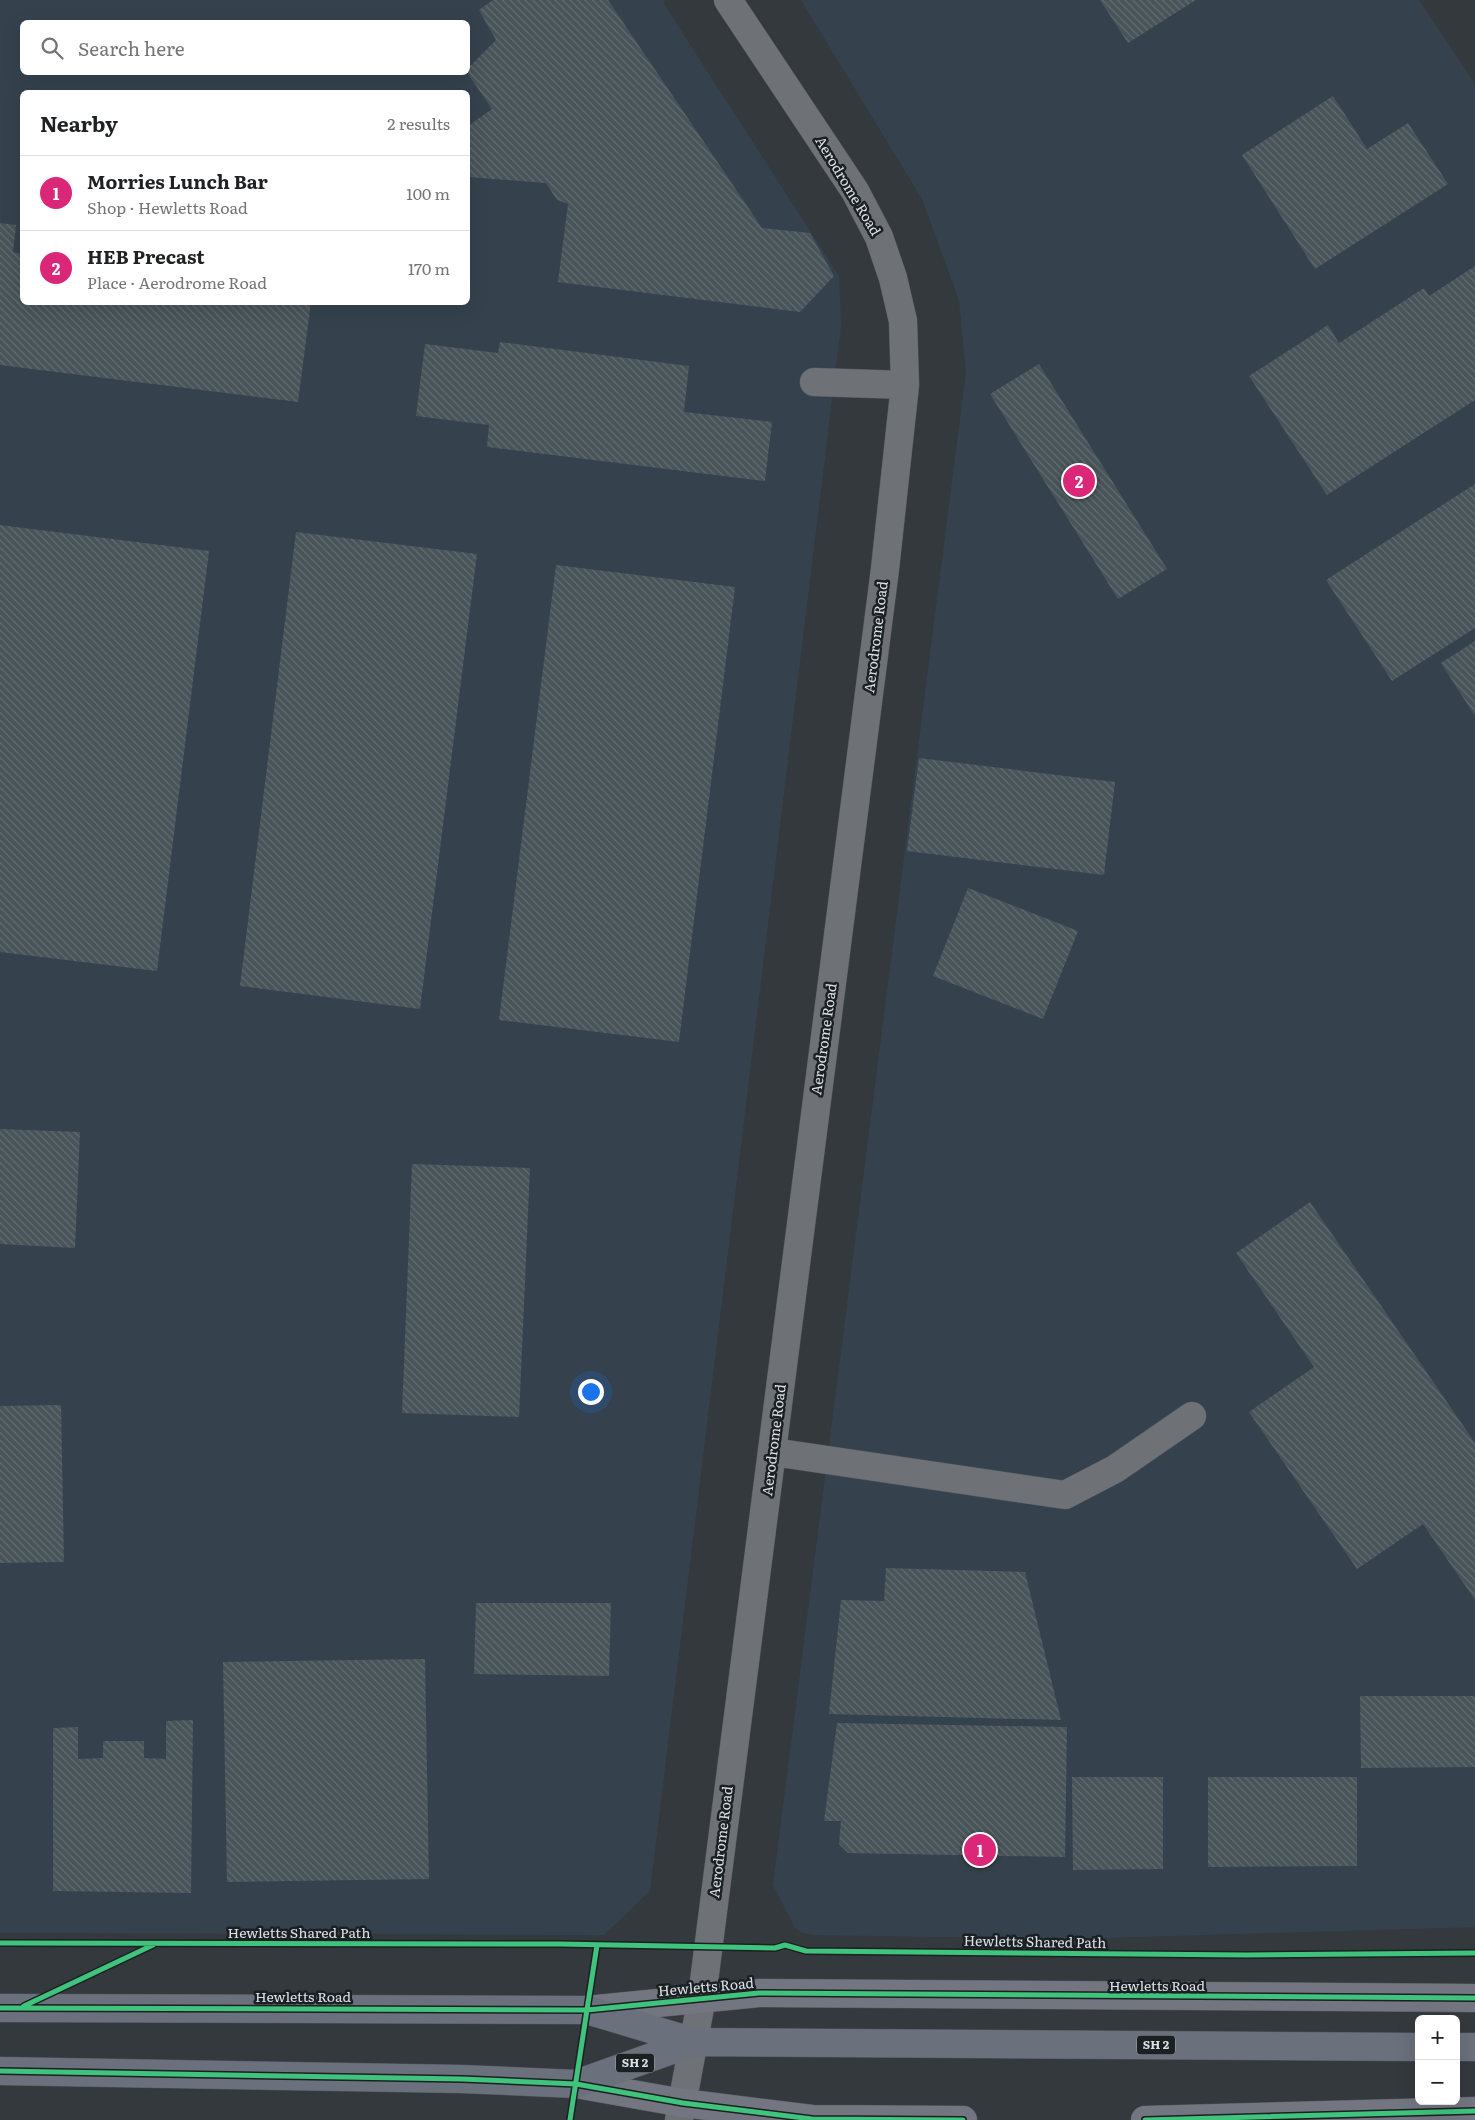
<!DOCTYPE html>
<meta charset="utf-8">
<style>
body{margin:0;font-family:Literata,serif;background:#f2f2f2;color:#202124}
.controls{position:absolute;right:15px;bottom:15px;display:grid;overflow:hidden;border-radius:8px;box-shadow:0 5px 20px #0002}
.controls button{width:45px;height:45px;display:grid;place-items:center;padding:0;border:0;border-bottom:1px solid #e0e0e0;background:#fff;color:#202124;font:25px sans-serif}
.you{position:absolute;left:590px;top:1391px;width:18px;height:18px;margin:-12px;border:4px solid #fff;border-radius:50%;background:#1a73e8;box-shadow:0 0 0 8px #1a73e833}
.badge{display:grid;place-items:center;width:32px;height:32px;border-radius:50%;background:#db2777;color:#fff;font-size:16px;font-weight:700}
.pin{position:absolute;translate:-50% -50%;border:2px solid #fff;box-shadow:0 1px 5px #0006}
.list{margin:0;padding:0;list-style:none}
h2{display:flex;justify-content:space-between;align-items:center;height:65px;margin:0;padding:0 20px;font-size:21px}
h2 small{font-size:16px;font-weight:400;color:#757577}
.list li{display:grid;grid-template-columns:32px 1fr auto;gap:15px;align-items:center;box-sizing:border-box;height:75px;padding:0 20px;border-top:1px solid #e0e0e0}
.list b{display:block;font-size:19px;white-space:nowrap}
.list p{margin:0;font-size:16px;white-space:nowrap;color:#757577}
.list em{font-size:16px;font-style:normal;color:#757577}
.icon{flex:none;width:28px;height:28px;fill:none;stroke:currentColor;stroke-width:2;stroke-linecap:round;stroke-linejoin:round}
.map{position:relative;flex:none;width:1475px;height:2120px;overflow:hidden}
.search{position:absolute;background:#fff;box-shadow:0 5px 20px #0002;left:20px;top:20px;width:450px;height:55px;display:flex;align-items:center;gap:12px;box-sizing:border-box;padding:0 18px;border-radius:8px;color:#757577;font-size:19px}
.panel{position:absolute;background:#fff;box-shadow:0 5px 20px #0002;left:20px;top:90px;width:450px;height:215px;border-radius:8px}
.map>svg:first-child{display:block}
.built{fill:#35424d;fill-rule:evenodd}
.building{fill:url(#building-back-hatch)}
.lines{fill:none;stroke-linecap:round;stroke-linejoin:round}
.minor-casing{stroke:#52575b;stroke-width:29}
.major-casing{stroke:#52575b;stroke-width:29}
.highway-casing{stroke:#52575b;stroke-width:29}
.minor{stroke:#6e7276;stroke-width:28}
.major{stroke:#737681;stroke-width:28}
.highway{stroke:#6b707d;stroke-width:28}
.cycleway-casing{stroke:#1b2023;stroke-width:8}
.cycleway{stroke:#40c37c;stroke-width:5}
.labels{text-anchor:middle;stroke-width:5;stroke-linejoin:round;paint-order:stroke}
.shield{fill:#1b2023;stroke:#a1a7ac;stroke-width:1}
.shield-label{font-size:12px;font-weight:bold;fill:#dbe1e6}
.street-label{font-size:14px;fill:#dbe1e6;stroke:#1b2023}
</style>
<div class="map">
<svg width="1475" height="2120" viewBox="0 0 1475 2120">
<defs>
<pattern id="building-back-hatch" width="6" height="6" patternUnits="userSpaceOnUse" patternTransform="scale(1.25)"><rect width="6" height="6" fill="#485459"/><path d="M-1 5l2 2M0 0l6 6M5-1l2 2" fill="none" stroke="#626c71"/></pattern>
</defs>
<rect width="100%" height="100%" fill="#34393d"/>
<path class="built" d="M0 0H664V4L839 276 841 326 650 1891 604 1935 0 1933ZM22 22H468V72H22ZM22 92H468V302H22Z
M801 0H1419L1475 84V1927L1065 1939 815 1935 802 1933 795 1928 773 1885 966 372 959 300 922 199Z"/>
<path class="building" d="M493 0H608L762 228 810 233 834 276 800 312 558 282 568 204 557 200 546 183 468 177V126L492 109 468 74V68L496 40 479 10Z
M1100 0H1196L1128 43Z
M1333 96 1367 149 1408 123 1448 184 1315 269 1242 155Z
M0 223 16 225 13 252 22 254V302H311L298 402 0 365Z
M1475 266V400L1327 495 1249 376 1328 325 1339 343 1424 288 1429 296Z
M500 342 689 366 684 412 772 422 765 481 487 447 489 425 416 416 425 344 498 353Z
M1039 364 1167 569 1118 599 990 394Z
M1475 484V628L1392 681 1326 580Z
M0 525 209 551 157 971 0 952Z
M296 532 477 554 420 1009 240 986Z
M556 565 735 587 679 1042 499 1020Z
M1475 641V716L1441 663Z
M919 758 1115 782 1104 875 907 851Z
M968 888 1078 931 1043 1019 933 976Z
M0 1129 80 1132 75 1248 0 1244Z
M412 1164 530 1168 519 1417 402 1413Z
M1310 1202 1475 1443V1600L1423 1524 1357 1569 1249 1412 1314 1367 1236 1253Z
M61 1405 64 1562 0 1563V1406Z
M886 1568 1025 1572 1061 1720 829 1714 841 1600 884 1601Z
M476 1603H611L609 1676 474 1674Z
M425 1659 429 1879 227 1882 223 1662Z
M1360 1696H1475V1767L1361 1768Z
M193 1720 191 1893 53 1891V1728L78 1727V1759L103 1758V1741H144V1758L166 1759V1721Z
M837 1723 1067 1727 1065 1857 848 1853 839 1844 841 1821H824Z
M1072 1777H1163V1869L1073 1870Z
M1208 1777H1357V1866L1208 1867Z"/>
<g class="lines">
<defs>
<path id="minor" d="M814 382 905 385
M773 1452 1065 1495 1115 1469 1192 1416
M679 2120 702 1997 885 569 905 385 903 321 893 278 879 237 855 191 728 0"/>
<path id="major" d="M587 2010 759 1993 1475 1998
M576 2084 683 2103 812 2119 963 2120
M1145 2120 1475 2111"/>
<path id="highway" d="M0 2008 587 2010 694 2042 1419 2047
M1456 2047H1475
M0 2071 462 2079 576 2084 694 2042"/>
</defs>
<use href="#minor" class="minor-casing"/>
<use href="#major" class="major-casing"/>
<use href="#highway" class="highway-casing"/>
<use href="#minor" class="minor"/>
<use href="#major" class="major"/>
<use href="#highway" class="highway"/>
<defs>
<path id="cycleway" d="M0 1943 559 1944 775 1948 785 1945 806 1951 1247 1955 1475 1953
M24 2006 153 1945
M0 2008 587 2010 759 1993 1475 1998
M0 2071 462 2079 576 2084 683 2103 812 2119 963 2120
M570 2120 597 1945
M1145 2120 1475 2111"/>
</defs>
<use href="#cycleway" class="cycleway-casing"/>
<use href="#cycleway" class="cycleway"/>
</g>
<g class="labels">
<g class="shield">
<rect x="1137" y="2035.5" width="38" height="19" rx="4"/>
<rect x="616" y="2053.5" width="38" height="19" rx="4"/>
</g>
<g class="shield-label">
<text x="1156" y="2049">SH 2</text>
<text x="635" y="2067">SH 2</text>
</g>
<g class="street-label">
<text transform="translate(848 186) rotate(59)" y="5">Aerodrome Road</text>
<text transform="translate(876 637) rotate(-83)" y="5">Aerodrome Road</text>
<text transform="translate(824 1039) rotate(-82)" y="5">Aerodrome Road</text>
<text transform="translate(774 1440) rotate(-83)" y="5">Aerodrome Road</text>
<text transform="translate(721 1842) rotate(-83)" y="5">Aerodrome Road</text>
<text x="299" y="1938">Hewletts Shared Path</text>
<text transform="translate(1035 1942) rotate(1)" y="5">Hewletts Shared Path</text>
<text x="1157" y="1991">Hewletts Road</text>
<text transform="translate(706 1987) rotate(-5)" y="5">Hewletts Road</text>
<text x="303" y="2002">Hewletts Road</text>
</g>
</g>
</svg>
<div class="controls">
<button>+</button>
<button>−</button>
</div>
<div class="you"></div>
<div class="pin badge" style="left:980px;top:1850px">1</div>
<div class="pin badge" style="left:1079px;top:481px">2</div>
<div class="search"><svg class="icon" aria-label="search" viewBox="0 0 24 24"><circle cx="10" cy="10" r="6"/><path d="M15 15l6 6"/></svg>Search here</div>
<section class="panel">
<h2>Nearby<small>2 results</small></h2>
<ul class="list">
<li><span class="badge">1</span><div><b>Morries Lunch Bar</b><p>Shop · Hewletts Road</p></div><em>100 m</em></li>
<li><span class="badge">2</span><div><b>HEB Precast</b><p>Place · Aerodrome Road</p></div><em>170 m</em></li>
</ul>
</section>
</div>
